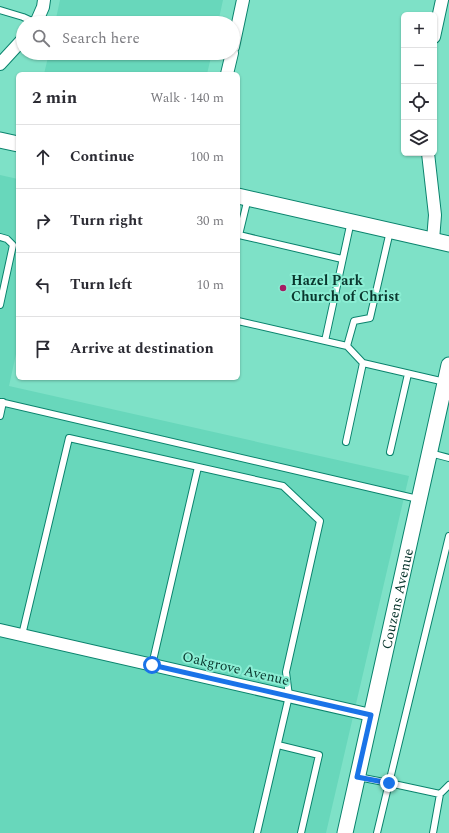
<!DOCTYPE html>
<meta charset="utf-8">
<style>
body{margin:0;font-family:Spectral,serif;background:#f2f2f3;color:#2b2b33}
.controls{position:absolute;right:12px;top:12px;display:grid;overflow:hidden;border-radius:6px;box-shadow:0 1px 3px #0004}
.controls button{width:36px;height:36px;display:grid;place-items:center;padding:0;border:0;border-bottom:1px solid #e1e1e2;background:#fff;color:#2b2b33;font:20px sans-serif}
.stop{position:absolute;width:12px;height:12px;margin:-9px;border:3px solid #1a73e8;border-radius:50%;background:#fff}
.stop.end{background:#1a73e8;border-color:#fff;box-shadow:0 1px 4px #0008}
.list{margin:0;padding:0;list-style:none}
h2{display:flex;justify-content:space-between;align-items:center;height:52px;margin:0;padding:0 16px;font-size:17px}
h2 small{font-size:13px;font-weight:400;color:#7c7c81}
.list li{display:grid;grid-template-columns:26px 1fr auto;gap:12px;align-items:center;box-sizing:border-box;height:64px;padding:0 16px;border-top:1px solid #e1e1e2}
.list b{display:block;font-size:15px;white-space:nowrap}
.list em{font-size:13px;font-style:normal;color:#7c7c81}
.icon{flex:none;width:22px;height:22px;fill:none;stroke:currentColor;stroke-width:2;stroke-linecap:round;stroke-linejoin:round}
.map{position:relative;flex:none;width:449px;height:833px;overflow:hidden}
.search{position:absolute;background:#fff;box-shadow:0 1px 3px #0004;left:16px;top:16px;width:224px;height:44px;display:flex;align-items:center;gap:10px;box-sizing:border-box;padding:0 14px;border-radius:22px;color:#7c7c81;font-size:15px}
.panel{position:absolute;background:#fff;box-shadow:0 1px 3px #0004;left:16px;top:72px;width:224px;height:308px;border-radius:6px}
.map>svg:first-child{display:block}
.built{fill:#68d7bb}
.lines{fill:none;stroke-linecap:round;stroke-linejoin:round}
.service-casing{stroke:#0a836d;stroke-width:8}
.minor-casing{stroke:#0a836d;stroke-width:14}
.tertiary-casing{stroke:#0a836d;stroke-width:17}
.service{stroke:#fff;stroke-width:6}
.minor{stroke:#fff;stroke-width:12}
.tertiary{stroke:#fff;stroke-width:15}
.route{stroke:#1a73e8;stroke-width:5}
.poi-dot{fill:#a51c64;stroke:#8beed4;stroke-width:1.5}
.labels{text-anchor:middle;stroke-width:4;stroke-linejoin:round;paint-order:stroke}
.poi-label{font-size:14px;font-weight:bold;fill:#09362d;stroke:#8beed4;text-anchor:start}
.street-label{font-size:14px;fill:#09362d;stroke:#8beed4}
</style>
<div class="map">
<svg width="449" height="833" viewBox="0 0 449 833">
<rect width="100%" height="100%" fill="#7ee1c7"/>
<path class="built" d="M60 0H223L218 23H55Z
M49 53H212L207 74H44Z
M0 175 18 179V345L9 386 409 476 326 833H0Z"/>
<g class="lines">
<defs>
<path id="service" d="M0 10 23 17 36 23
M248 198 239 235 342 259
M0 237 7 239 13 245 0 305
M238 321 347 346 363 363 445 382
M325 341 351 221
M347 346 354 321 370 318 390 231
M0 402 418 499
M0 416 3 402
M346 442 363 363
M390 452 408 374
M430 453 449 458
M449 536 389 783 440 794 449 785
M22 635 69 438 283 486 320 521 286 672 289 696 257 833
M152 665 198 467
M278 745 319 755 301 833
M358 777 389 783 377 833
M433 833 440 794"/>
<path id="minor" d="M36 23 43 7 44 0
M434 37 442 0
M233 47 243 0
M0 64 23 39
M227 74 232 53
M428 153 435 215 433 240
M0 630 371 715"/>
<g id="tertiary">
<path d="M0 140 18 144"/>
<path d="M238 196 449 244"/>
<path id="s1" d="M345 833 449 365"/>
</g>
</defs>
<use href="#service" class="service-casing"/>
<use href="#minor" class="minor-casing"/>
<use href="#tertiary" class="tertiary-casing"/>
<use href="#service" class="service"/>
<use href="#minor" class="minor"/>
<use href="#tertiary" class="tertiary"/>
</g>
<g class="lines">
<path class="route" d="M152 665 371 715 357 777 389 783"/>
</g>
<circle class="poi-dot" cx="283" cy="288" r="4"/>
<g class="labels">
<g class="poi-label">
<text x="291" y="285">Hazel Park<tspan x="291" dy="16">Church of Christ</tspan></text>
</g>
<g class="street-label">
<text dy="5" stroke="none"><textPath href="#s1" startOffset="240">Couzens Avenue</textPath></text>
<text transform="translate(236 668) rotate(13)" y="5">Oakgrove Avenue</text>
</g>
</g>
</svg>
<div class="controls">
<button>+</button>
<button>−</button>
<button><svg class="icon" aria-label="locate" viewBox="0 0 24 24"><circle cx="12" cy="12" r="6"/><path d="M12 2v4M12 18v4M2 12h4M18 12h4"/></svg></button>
<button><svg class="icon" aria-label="layers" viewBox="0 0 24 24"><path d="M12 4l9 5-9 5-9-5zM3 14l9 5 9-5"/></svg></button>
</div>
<div class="stop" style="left:152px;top:665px"></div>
<div class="stop end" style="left:389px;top:783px"></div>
<div class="search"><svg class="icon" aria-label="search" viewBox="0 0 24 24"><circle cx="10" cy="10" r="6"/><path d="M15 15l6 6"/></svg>Search here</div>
<section class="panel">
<h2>2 min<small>Walk · 140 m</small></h2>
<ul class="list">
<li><svg class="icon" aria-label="ahead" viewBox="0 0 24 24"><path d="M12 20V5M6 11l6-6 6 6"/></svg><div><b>Continue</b></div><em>100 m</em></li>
<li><svg class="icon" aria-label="right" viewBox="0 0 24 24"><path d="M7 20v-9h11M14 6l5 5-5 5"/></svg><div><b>Turn right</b></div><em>30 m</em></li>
<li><svg class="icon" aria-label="left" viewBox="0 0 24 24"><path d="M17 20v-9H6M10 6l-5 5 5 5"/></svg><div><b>Turn left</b></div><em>10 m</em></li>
<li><svg class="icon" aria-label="arrive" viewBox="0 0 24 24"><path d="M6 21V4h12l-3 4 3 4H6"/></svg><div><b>Arrive at destination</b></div></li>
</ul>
</section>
</div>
